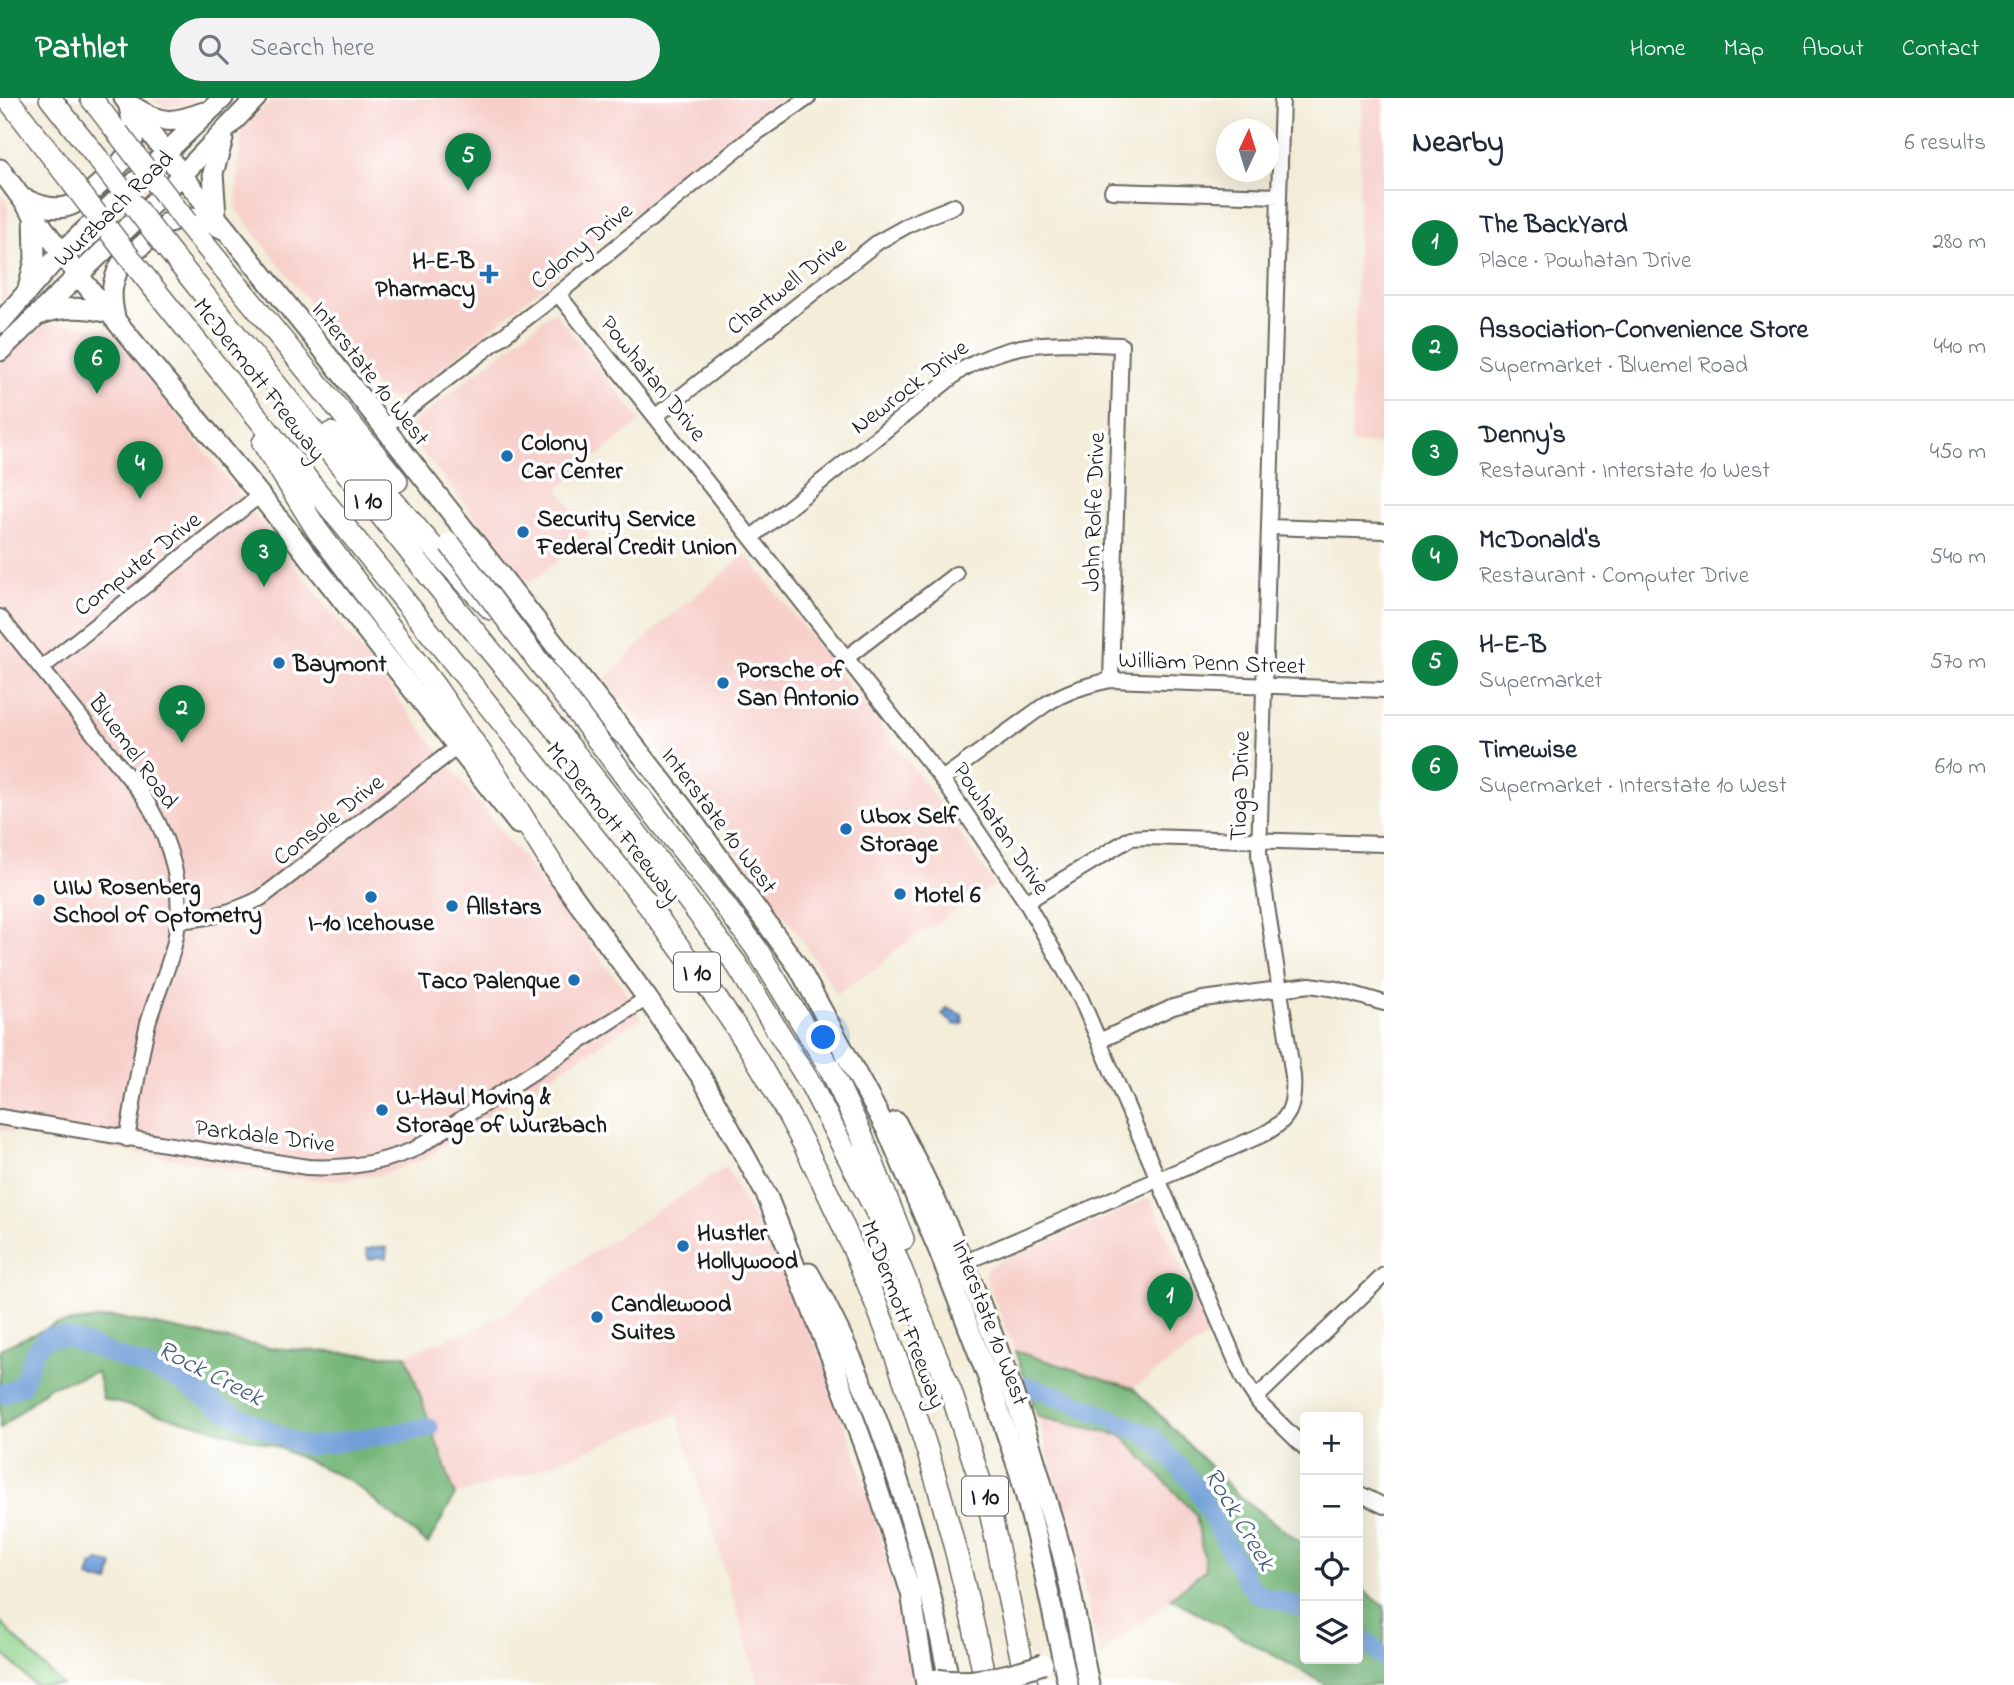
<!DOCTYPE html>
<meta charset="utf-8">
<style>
body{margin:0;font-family:"Indie Flower",sans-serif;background:#f2f2f3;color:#1f2937}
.controls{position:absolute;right:21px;bottom:21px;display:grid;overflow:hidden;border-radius:7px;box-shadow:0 7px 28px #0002}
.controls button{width:63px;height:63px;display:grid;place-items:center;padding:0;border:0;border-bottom:2px solid #e0e1e3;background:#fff;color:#1f2937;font:35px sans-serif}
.compass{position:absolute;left:1216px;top:21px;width:63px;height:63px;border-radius:50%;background:#fff;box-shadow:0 7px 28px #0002;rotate:4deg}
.you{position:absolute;left:824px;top:940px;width:24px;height:24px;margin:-18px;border:5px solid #fff;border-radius:50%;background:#1a73e8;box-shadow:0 0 0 10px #1a73e833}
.badge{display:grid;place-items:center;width:46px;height:46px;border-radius:50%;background:#0b8043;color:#fff;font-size:23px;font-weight:700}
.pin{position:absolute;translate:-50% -58px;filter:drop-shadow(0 2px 4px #0008)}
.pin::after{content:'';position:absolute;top:37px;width:24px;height:21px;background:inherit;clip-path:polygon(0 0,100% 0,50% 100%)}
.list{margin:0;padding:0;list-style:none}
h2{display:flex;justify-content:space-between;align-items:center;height:91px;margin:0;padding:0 28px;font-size:30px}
h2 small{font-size:23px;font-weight:400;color:#747a83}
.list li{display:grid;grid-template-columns:46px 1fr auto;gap:21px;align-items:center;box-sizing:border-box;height:105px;padding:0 28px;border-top:2px solid #e0e1e3}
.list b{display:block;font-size:26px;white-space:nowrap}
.list p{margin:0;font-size:23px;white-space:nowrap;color:#747a83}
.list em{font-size:23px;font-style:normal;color:#747a83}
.icon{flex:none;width:38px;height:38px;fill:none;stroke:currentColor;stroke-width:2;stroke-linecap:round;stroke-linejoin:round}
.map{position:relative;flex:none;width:1384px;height:1587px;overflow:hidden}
header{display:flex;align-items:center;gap:42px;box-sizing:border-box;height:98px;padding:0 35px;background:#0b8043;color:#fff}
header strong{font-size:33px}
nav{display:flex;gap:38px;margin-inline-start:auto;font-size:24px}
.search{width:490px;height:63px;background:#f2f2f3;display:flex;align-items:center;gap:18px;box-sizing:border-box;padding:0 24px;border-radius:38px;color:#747a83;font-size:26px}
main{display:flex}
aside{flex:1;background:#fff}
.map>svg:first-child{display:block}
.built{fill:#f7d0cb}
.green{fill:#90d48c;stroke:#567854;stroke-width:2}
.forest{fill:#74b678;stroke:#48694a;stroke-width:2}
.water{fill:#6f9ed8;stroke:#465d7a;stroke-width:2}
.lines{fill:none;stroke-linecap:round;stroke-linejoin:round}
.river{stroke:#6f9ed8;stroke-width:19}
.minor-casing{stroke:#67655e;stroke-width:18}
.major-casing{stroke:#67655e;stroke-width:23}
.highway-casing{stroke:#67655e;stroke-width:24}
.minor{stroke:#fff;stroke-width:14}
.major{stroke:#fff;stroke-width:19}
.highway{stroke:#fff;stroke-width:21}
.major-bridge-casing{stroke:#67655e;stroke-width:23;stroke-linecap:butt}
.highway-bridge-casing{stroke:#67655e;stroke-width:24;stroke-linecap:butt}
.major-bridge{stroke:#fff;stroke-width:19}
.highway-bridge{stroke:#fff;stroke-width:21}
.poi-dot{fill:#1f6fb2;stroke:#fff;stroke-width:2.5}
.labels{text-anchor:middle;stroke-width:7;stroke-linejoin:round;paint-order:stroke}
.shield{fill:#fff;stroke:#606060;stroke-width:2}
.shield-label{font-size:23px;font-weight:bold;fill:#1c1c1c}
.street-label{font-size:24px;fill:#1c1c1c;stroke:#fff}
.poi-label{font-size:24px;font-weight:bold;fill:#1c1c1c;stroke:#fff;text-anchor:start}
.water-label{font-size:26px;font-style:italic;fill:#465d7a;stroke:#fff}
</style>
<header>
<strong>Pathlet</strong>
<div class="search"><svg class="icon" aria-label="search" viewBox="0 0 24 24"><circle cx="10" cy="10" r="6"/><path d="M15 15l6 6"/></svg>Search here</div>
<nav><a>Home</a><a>Map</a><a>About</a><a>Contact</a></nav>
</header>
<main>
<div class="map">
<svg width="1384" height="1587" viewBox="0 0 1384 1587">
<rect width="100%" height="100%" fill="#fff"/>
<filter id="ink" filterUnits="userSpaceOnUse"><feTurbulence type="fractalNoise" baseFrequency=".0143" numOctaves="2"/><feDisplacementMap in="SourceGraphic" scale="14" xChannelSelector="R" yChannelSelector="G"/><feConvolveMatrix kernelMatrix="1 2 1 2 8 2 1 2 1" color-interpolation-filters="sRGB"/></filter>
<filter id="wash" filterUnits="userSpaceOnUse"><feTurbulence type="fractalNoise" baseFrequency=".00686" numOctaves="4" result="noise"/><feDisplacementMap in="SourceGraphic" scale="28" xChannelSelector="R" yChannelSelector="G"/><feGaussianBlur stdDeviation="1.57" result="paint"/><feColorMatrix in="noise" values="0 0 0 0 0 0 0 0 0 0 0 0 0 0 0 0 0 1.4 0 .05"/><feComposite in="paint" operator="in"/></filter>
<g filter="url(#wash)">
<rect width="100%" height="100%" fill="#f3edd9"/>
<path class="built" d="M147 0H196L189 7 165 9Z
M274 0H782L715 50 406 299 384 300 236 111 241 31Z
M1362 0H1384V347L1351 346Z
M0 95 8 105 7 201 0 209Z
M554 213 641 323 558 391 591 437 529 485 404 332Z
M45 226 109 230 622 888 641 920 422 1062 381 1077 331 1082 290 1080 0 1032V264Z
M746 456 921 680 995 787 894 853 879 869 837 895 790 825 725 738 605 581 664 523Z
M726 1069 807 1220 856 1357 887 1462 914 1587H759L677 1316 535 1373 455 1397 406 1257 503 1218 575 1166Z
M1148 1101 1152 1103 1211 1236 1133 1290 1015 1253 985 1178V1173L990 1168Z
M1038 1319 1123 1338 1196 1417 1206 1471 1100 1559 1075 1450Z"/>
<path class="green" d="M0 1524 62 1587H34L0 1552Z"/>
<path class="forest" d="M115 1219 270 1250 377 1257H406L455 1397 428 1446 349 1382 273 1347 103 1301 97 1274 49 1289 0 1331V1251L56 1226Z
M1015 1253 1133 1290 1239 1398 1305 1448V1561H1358V1488L1384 1508V1587H1327L1171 1500 1206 1471 1196 1417 1123 1338 1038 1319Z"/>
<path class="water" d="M947 910 962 917 963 926 956 927 942 917Z
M376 1149 387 1150 386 1160 377 1159 369 1162 366 1152Z
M98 1463 113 1466 109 1485 88 1480 92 1466H97Z"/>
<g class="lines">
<path class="river" d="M1029 1288 1069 1302 1151 1338 1195 1387 1247 1484 1256 1495 1305 1511
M0 1295 4 1296 22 1287 35 1252 48 1239H66L175 1280 223 1311 296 1345 311 1348 429 1330
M1358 1537 1384 1560"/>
</g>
</g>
<g filter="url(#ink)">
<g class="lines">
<defs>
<path id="minor" d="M1112 93 1279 98
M558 196 942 681 1026 804 1081 901 1244 1282 1259 1305 1305 1350
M656 318 878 144 912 125 954 108
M383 330 558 196 758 34 808 0
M1269 429 1384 433
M752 439 961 272C1018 239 1058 245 1121 247L1111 582
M0 519 142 696C170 740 186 791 175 843 169 871 156 897 148 925 139 963 134 1002 127 1041
M846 560 956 476
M43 569 260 397
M942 681 1046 606C1067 593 1087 587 1111 582L1384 592
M1026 804 1131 740 1147 739 1384 746
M178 823C208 821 234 814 261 800L457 649
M1099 943 1173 909 1203 901 1310 887 1336 891 1384 905
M0 1019 307 1069C346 1071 380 1066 415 1051L647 900
M963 1165 1262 1037C1290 1023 1295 1008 1293 978L1259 756 1282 0
M1256 1300 1384 1177
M1358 1395 1384 1408"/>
<path id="major" d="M124 0 182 77 313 239 681 707 799 870 888 1034 939 1153 987 1277 1020 1376 1037 1441 1068 1587
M134 9C162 27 174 25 204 14
M0 71 78 177 260 397 518 726
M22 100C36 106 50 112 65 109 81 107 128 63 132 47 136 35 132 22 129 9
M216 118 213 75 223 41
M28 191 35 162 34 117
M38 217C63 208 84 209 110 215
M115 219C110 198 111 185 121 166L167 125C186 115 205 121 223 131
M0 225 61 155 223 0
M0 253 182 77 256 0
M550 766 647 900 702 980 767 1098 831 1259 865 1351 911 1495 926 1587
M896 1024C958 1140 1007 1263 1043 1390 1050 1415 1059 1441 1065 1467 1074 1507 1081 1547 1089 1587
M809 1175C880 1302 923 1445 950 1587"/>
<path id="highway" d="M7 0 74 87
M50 0 99 62
M91 0 118 35
M187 125 397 383
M165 148 443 495 574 654 682 794 737 867 811 987 884 1129 951 1294 990 1413 1027 1587
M140 173 643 800C683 855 726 910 761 969 872 1157 944 1373 986 1587
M331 335C387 391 434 455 491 511
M263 345 317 432 436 590 499 681 560 779
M553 573 627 639
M633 689 709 786 756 850 831 972 861 1036 903 1141"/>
</defs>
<use href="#minor" class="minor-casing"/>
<use href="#major" class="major-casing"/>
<use href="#highway" class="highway-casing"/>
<use href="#minor" class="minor"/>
<use href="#major" class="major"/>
<use href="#highway" class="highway"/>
<defs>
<path id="major-bridge" d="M937 1581C972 1587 1009 1577 1043 1566"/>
<path id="highway-bridge" d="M118 35 187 125
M99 62 165 148
M74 87 140 173
M450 446 633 689"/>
</defs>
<use href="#major-bridge" class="major-bridge-casing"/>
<use href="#highway-bridge" class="highway-bridge-casing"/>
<use href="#major-bridge" class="major-bridge"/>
<use href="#highway-bridge" class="highway-bridge"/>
</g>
</g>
<g class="poi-dot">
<path d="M485.5 165.5h7v7h7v7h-7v7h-7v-7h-7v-7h7z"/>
<circle cx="507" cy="358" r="7"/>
<circle cx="523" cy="434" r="7"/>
<circle cx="279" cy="565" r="7"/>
<circle cx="723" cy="585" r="7"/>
<circle cx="846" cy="731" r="7"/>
<circle cx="900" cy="796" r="7"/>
<circle cx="371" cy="799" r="7"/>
<circle cx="39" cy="802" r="7"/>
<circle cx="452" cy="808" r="7"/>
<circle cx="574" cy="882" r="7"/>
<circle cx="382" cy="1012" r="7"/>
<circle cx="683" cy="1148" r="7"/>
<circle cx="597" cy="1219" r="7"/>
</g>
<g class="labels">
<g class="shield">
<rect x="345" y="382.5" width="46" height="39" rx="5"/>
<rect x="674" y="854.5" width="46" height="39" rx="5"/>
<rect x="962" y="1378.5" width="46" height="39" rx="5"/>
</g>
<g class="shield-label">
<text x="368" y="410">I 10</text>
<text x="697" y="882">I 10</text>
<text x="985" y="1406">I 10</text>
</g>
<g class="street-label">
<text transform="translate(113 110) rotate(-44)" y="8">Wurzbach Road</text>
<text transform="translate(581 147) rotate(-39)" y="8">Colony Drive</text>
<text transform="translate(786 187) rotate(-38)" y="8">Chartwell Drive</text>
<text transform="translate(371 275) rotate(52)" y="8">Interstate 10 West</text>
<text transform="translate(654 280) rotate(51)" y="8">Powhatan Drive</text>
<text transform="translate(260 281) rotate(52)" y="8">McDermott Freeway</text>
<text transform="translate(909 288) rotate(-37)" y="8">Newrock Drive</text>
<text transform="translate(1093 414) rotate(-88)" y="8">John Rolfe Drive</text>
<text transform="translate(137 465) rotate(-38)" y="8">Computer Drive</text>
<text transform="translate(1212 564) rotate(2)" y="8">William Penn Street</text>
<text transform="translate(134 653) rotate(54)" y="8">Bluemel Road</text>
<text transform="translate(1239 688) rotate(-88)" y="8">Tioga Drive</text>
<text transform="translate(328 721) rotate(-38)" y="8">Console Drive</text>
<text transform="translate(720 722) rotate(53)" y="8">Interstate 10 West</text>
<text transform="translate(614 724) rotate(51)" y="8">McDermott Freeway</text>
<text transform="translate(1002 730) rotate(56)" y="8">Powhatan Drive</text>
<text transform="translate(265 1037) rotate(7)" y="8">Parkdale Drive</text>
<text transform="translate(904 1216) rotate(69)" y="8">McDermott Freeway</text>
<text transform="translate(991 1224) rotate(69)" y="8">Interstate 10 West</text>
</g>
<g class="poi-label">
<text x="475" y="170" text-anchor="end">H-E-B<tspan x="475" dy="28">Pharmacy</tspan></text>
<text x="521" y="352">Colony<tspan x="521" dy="28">Car Center</tspan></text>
<text x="537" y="428">Security Service<tspan x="537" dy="28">Federal Credit Union</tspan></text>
<text x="293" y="573">Baymont</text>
<text x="737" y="579">Porsche of<tspan x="737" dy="28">San Antonio</tspan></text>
<text x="860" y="725">Ubox Self<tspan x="860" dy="28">Storage</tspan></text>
<text x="53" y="796">UIW Rosenberg<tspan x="53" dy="28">School of Optometry</tspan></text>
<text x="914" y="804">Motel 6</text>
<text x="466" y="816">Allstars</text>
<text x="371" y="832" text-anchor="middle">I-10 Icehouse</text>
<text x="560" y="890" text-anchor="end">Taco Palenque</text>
<text x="396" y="1006">U-Haul Moving &amp;<tspan x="396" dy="28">Storage of Wurzbach</tspan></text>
<text x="697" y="1142">Hustler<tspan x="697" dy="28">Hollywood</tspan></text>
<text x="611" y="1213">Candlewood<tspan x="611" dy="28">Suites</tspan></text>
</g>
<g class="water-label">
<text transform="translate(211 1274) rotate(27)" y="9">Rock Creek</text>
<text transform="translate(1241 1420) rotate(59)" y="9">Rock Creek</text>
</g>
</g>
</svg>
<div class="controls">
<button>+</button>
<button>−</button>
<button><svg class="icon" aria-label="locate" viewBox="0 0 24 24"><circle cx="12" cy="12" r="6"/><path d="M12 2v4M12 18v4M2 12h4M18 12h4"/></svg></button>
<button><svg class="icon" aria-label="layers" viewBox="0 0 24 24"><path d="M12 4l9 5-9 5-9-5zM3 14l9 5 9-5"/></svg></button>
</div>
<svg class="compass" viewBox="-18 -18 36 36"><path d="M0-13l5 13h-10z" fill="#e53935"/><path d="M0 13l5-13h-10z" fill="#747a83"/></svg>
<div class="you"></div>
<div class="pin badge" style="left:1170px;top:1233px">1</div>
<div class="pin badge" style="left:182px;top:645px">2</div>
<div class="pin badge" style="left:264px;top:489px">3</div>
<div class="pin badge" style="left:140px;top:401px">4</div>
<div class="pin badge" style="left:468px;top:93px">5</div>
<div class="pin badge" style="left:97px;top:296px">6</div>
</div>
<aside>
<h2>Nearby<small>6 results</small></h2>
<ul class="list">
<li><span class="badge">1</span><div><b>The BackYard</b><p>Place · Powhatan Drive</p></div><em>280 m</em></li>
<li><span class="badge">2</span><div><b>Association-Convenience Store</b><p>Supermarket · Bluemel Road</p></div><em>440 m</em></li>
<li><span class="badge">3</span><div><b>Denny's</b><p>Restaurant · Interstate 10 West</p></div><em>450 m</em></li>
<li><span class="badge">4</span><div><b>McDonald's</b><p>Restaurant · Computer Drive</p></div><em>540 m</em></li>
<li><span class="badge">5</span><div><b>H-E-B</b><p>Supermarket</p></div><em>570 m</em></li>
<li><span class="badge">6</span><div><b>Timewise</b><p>Supermarket · Interstate 10 West</p></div><em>610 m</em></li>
</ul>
</aside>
</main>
